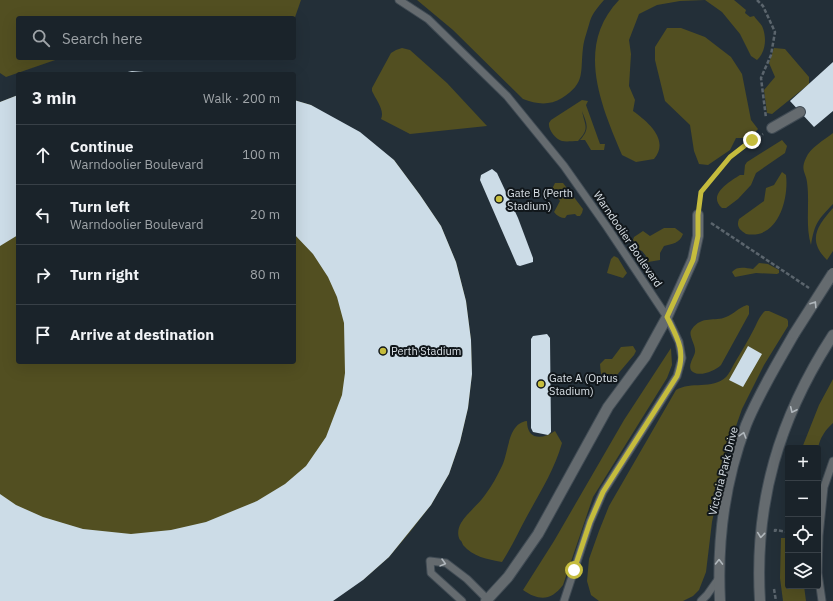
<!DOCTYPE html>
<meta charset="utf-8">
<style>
body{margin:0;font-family:"IBM Plex Sans",sans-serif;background:#272f36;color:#f1f3f6}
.controls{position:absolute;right:12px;bottom:12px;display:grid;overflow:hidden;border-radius:4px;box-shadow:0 4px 16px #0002}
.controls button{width:36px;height:36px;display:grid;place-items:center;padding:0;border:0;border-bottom:1px solid #384047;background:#1a232a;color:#f1f3f6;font:20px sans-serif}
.stop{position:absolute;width:12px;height:12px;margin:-9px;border:3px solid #c5bc3d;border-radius:50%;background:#fff}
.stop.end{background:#c5bc3d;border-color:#fff;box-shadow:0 1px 4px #0008}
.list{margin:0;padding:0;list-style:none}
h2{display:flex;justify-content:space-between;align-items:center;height:52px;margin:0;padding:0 16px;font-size:17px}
h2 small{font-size:13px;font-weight:400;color:#9fa4a8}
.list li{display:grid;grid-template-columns:26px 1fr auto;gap:12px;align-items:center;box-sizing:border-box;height:60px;padding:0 16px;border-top:1px solid #384047}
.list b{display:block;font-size:15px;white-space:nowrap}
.list p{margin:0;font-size:13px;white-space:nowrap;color:#9fa4a8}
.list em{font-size:13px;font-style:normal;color:#9fa4a8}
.icon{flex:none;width:22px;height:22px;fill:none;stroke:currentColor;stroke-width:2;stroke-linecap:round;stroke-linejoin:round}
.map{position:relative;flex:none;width:833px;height:601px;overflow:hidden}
.search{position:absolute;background:#1a232a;box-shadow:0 4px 16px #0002;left:16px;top:16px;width:280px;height:44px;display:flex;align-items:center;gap:10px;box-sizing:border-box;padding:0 14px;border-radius:4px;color:#9fa4a8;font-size:15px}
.panel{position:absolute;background:#1a232a;box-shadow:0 4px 16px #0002;left:16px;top:72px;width:280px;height:292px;border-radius:4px}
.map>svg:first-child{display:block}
.green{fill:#524f21}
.building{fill:#ccdce7}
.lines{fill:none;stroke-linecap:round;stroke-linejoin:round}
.service-casing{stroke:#404b54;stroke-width:9}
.pedestrian-casing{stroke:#404b54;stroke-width:12}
.tertiary-casing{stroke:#404b54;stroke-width:12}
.path{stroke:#5b656d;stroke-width:2.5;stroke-dasharray:4 2;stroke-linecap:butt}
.service{stroke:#656b6f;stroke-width:7}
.pedestrian{stroke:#656b6f;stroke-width:10}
.tertiary{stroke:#656b6f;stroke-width:10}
.tertiary-bridge-casing{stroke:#404b54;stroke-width:12;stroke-linecap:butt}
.tertiary-bridge{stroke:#656b6f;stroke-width:10}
.oneway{stroke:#b0b7bc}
.route{stroke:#c5bc3d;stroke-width:5}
.poi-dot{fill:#c5bc3d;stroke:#11171b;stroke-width:1.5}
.labels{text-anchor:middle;stroke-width:4;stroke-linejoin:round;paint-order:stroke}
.poi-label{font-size:11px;fill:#d9e0e6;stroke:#11171b;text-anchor:start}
.street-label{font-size:11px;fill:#d9e0e6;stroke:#11171b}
</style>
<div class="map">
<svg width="833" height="601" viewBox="0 0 833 601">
<rect width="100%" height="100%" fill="#232f38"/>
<path class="green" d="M0 0H301L294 20V18H18V58H61L6 77 0 73Z
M417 0H604C599 6 593 12 590 21 588 29 584 39 583 48 580 72 586 83 562 98 549 106 536 104 523 99L453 30Z
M619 0H734L746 10 745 13 750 17 754 16C756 19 760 23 762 26 767 37 766 52 757 60L751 56 740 34 722 12 705 0 680 1 657 5 639 14 629 40 631 54 629 86 635 100 633 111C648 122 670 140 654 159L636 162 622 155C601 105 575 46 619 0Z
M667 28H681L705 37 731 57 742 74 751 120 758 129 750 138H736L730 150 708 165 699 164 694 151 690 125 665 101 655 60V47Z
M402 48 410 50 447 83 487 126 410 134 381 119C385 110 376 100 372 91V88L391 53 396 50Z
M774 48 785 49 809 77V84L772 114 767 113 764 90 775 77 769 63Z
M18 95V362H294V100L311 105 394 160 420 195 441 226 456 262 466 301 471 340 472 374 468 408 460 442 449 474 431 505 410 532 389 557 363 580 0 601V102Z
M582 100 588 101 586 105 600 144H605L604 150H591L585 140H580C590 129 587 124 582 111 585 126 590 128 578 141 573 141 566 142 562 141 555 139 548 129 549 123L551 120Z
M833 133V204C818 220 815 222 811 245 805 225 810 203 807 182 806 173 800 170 806 158 810 148 824 140 833 133Z
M782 140 787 146 785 153 756 173 751 185 738 199 726 208H722C707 195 729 182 740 175H744L745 165 747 162Z
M782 172 786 175C789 199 778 240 746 234 740 230 736 227 739 219L764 201 766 188 774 185Z
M555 183H563L583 209 582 213 580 216H577L575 214 567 215 565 218C561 218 557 216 554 212L560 201 552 189Z
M833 208V251L827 260C807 240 817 226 833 208Z
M664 228H675L683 234C680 243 672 244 664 246L660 253V260L648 262 645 260 646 256 642 251 639 250 633 240 634 237 643 231 650 236Z
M614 256 618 258 627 273 623 278 607 273 611 259Z
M759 263 768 264 779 270V273L777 274 756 273 735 277 732 272C737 266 745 268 753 269Z
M747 305 749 306V314L721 365C715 371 700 377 693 372 686 367 694 358 695 352 696 344 687 335 692 329 702 315 715 322 726 317 734 314 738 308 747 305Z
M765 311H769L787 319 788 321V326L764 365 742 409 726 455 712 522 706 572 699 590 693 596 683 601H599L591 595 587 581 589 559 599 531 609 506 676 390C691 381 712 390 726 377 729 374 732 368 734 364 741 352 748 341 754 329 757 323 760 315 765 311Z
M633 346 636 351 634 355 611 382C600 380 601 373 600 364L605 359H612L621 347Z
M671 348 672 365 667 378 593 497 563 585C551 601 539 601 523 590L554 541 624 420Z
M833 379V423C825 430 820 438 818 448H802L819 405Z
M527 421C527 440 542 440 555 431L562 443C554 471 539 494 526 518 518 533 511 548 502 562 487 559 473 557 463 545 462 543 462 541 460 540 457 535 458 528 461 523 467 513 478 505 485 495 492 486 497 476 502 466 509 451 508 423 527 421Z
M781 538H788V586H804L806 601H783L780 578Z"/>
<path class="building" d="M833 62V111L814 127 790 101Z
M132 71 156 73V74H119Z
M18 95V235L0 246V102Z
M294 100 311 105 360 132 394 160 420 195 441 226 456 262 466 301 471 340 472 374 468 408 460 442 449 474 431 505 389 557 363 580 333 601H0V494L16 505 43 517 83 529 131 534 171 530 206 522 257 501 285 484 306 466 326 437 342 395 345 373 344 323 337 297 328 277 313 254 294 234Z
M492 169 497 173 518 218 533 258V262L520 266 517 265 480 180 481 175Z
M547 334 550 338 551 432 548 435 533 432 531 428V339L533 336Z
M748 346 762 354 743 387 729 380Z"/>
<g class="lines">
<defs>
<path id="service" d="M399 0 428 19 507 96 564 166 607 227 667 317 679 342 682 358 677 376 603 492 590 522 564 601
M462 601 431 573 430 561 446 563 467 579 489 601
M701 601 707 595 719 578
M822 601 818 573 819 536 824 487 833 461"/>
<path id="pedestrian" d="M772 128 800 112
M486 601 508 577 538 534 608 407 645 357 667 317 693 259 698 236V215"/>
<path id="tertiary" d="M720 601C717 542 725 480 746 425 759 393 777 364 794 334
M760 601C754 502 779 418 833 335"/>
</defs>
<use href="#service" class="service-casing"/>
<use href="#pedestrian" class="pedestrian-casing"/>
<use href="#tertiary" class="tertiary-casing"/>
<path class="path" d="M757 0 763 6 775 32 771 55 761 78 766 118
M700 203 701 192 730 157 763 134
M711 223 809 288
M775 532V530L788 532
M774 589 776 601"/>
<use href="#service" class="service"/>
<use href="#pedestrian" class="pedestrian"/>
<use href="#tertiary" class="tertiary"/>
<defs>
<path id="tertiary-bridge" d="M794 334 833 273"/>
</defs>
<use href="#tertiary-bridge" class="tertiary-bridge-casing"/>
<use href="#tertiary-bridge" class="tertiary-bridge"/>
</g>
<defs><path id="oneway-chevron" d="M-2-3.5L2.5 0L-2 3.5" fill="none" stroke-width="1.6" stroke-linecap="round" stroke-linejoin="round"/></defs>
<g class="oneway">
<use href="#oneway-chevron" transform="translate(814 304) rotate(-57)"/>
<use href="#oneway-chevron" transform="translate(793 410) rotate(115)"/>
<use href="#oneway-chevron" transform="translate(743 435) rotate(-73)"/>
<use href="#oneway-chevron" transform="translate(761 535) rotate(96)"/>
<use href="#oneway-chevron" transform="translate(719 562) rotate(-89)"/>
<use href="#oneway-chevron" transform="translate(443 563) rotate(15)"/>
</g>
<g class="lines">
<path class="route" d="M574 570 590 522 603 492 677 376C686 351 678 339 667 317L693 260 698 236V215L701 192 730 157 752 140"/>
</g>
<g class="poi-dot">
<circle cx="499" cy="199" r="4"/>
<circle cx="383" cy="351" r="4"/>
<circle cx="541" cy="384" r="4"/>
</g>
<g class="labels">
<g class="poi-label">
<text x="507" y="197">Gate B (Perth<tspan x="507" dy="13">Stadium)</tspan></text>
<text x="391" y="355">Perth Stadium</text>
<text x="549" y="382">Gate A (Optus<tspan x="549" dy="13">Stadium)</tspan></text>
</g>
<g class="street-label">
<text transform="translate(628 239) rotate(56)" y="4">Warndoolier Boulevard</text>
<text transform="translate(723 471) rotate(-76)" y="4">Victoria Park Drive</text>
</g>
</g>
</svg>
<div class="controls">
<button>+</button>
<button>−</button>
<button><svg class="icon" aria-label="locate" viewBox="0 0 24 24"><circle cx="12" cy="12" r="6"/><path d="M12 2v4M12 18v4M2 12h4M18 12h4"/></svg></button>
<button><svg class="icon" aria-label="layers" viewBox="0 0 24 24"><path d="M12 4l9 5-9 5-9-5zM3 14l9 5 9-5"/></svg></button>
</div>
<div class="stop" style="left:574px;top:570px"></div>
<div class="stop end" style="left:752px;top:140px"></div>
<div class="search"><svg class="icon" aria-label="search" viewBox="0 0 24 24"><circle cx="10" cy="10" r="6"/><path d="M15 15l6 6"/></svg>Search here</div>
<section class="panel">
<h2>3 min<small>Walk · 200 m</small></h2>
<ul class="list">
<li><svg class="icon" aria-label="ahead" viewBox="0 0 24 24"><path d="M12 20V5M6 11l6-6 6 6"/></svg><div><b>Continue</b><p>Warndoolier Boulevard</p></div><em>100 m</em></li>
<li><svg class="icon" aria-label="left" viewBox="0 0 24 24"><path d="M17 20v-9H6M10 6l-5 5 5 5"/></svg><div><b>Turn left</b><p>Warndoolier Boulevard</p></div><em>20 m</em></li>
<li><svg class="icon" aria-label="right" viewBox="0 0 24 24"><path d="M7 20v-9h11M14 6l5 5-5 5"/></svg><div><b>Turn right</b></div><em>80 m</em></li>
<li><svg class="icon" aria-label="arrive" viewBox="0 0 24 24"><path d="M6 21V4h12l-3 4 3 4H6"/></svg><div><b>Arrive at destination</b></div></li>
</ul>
</section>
</div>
